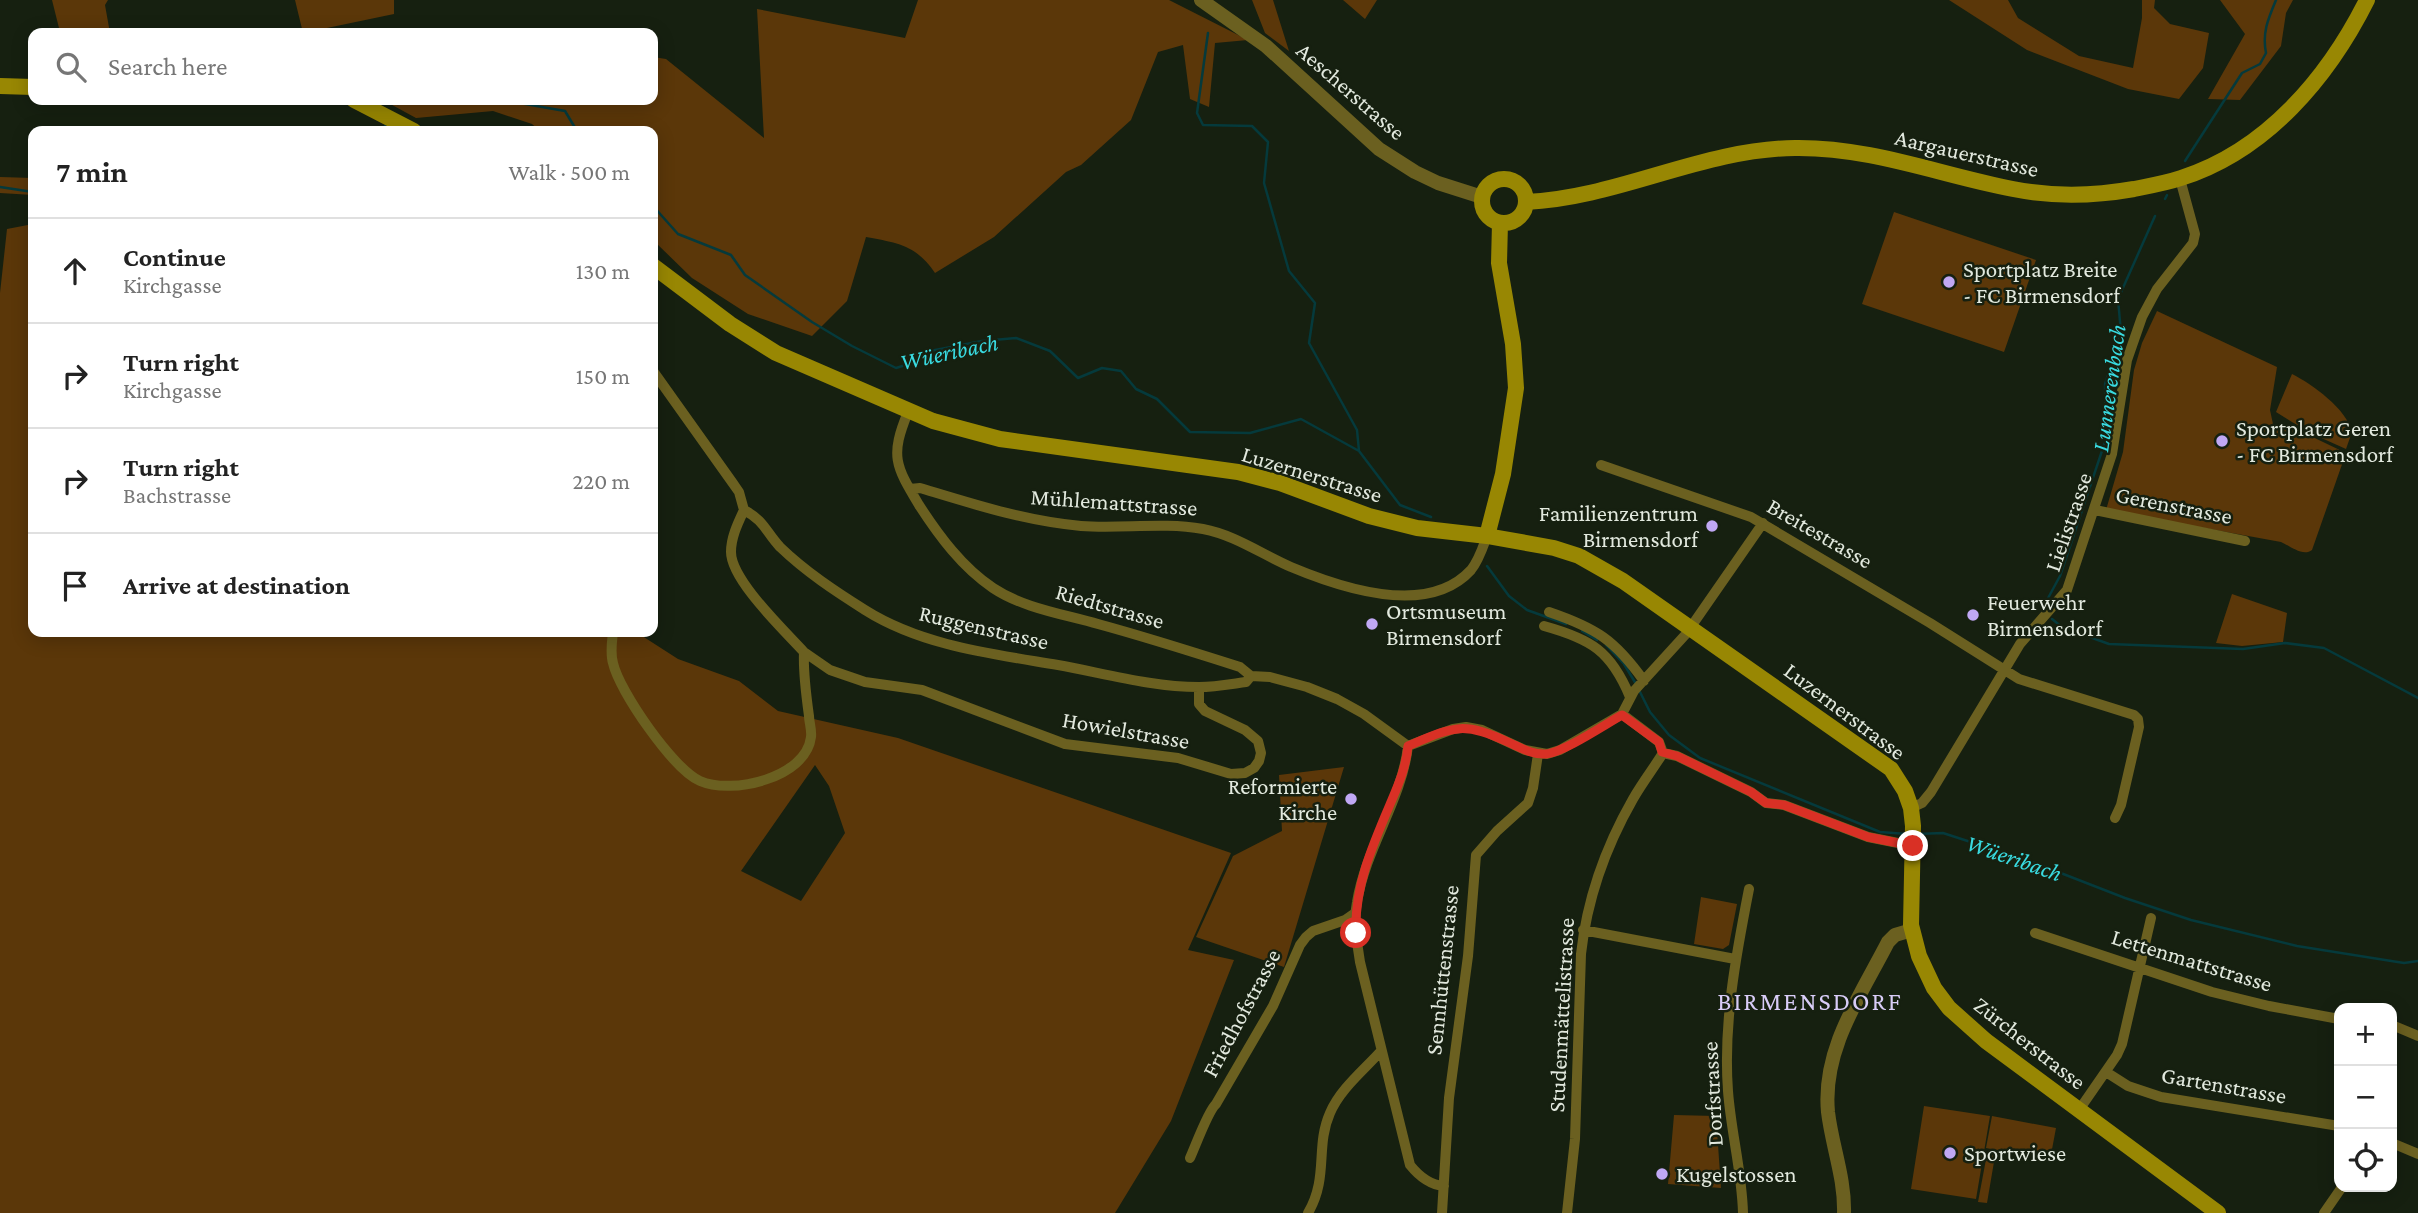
<!DOCTYPE html>
<meta charset="utf-8">
<style>
body{margin:0;font-family:"Crimson Pro",serif;background:#f2f2f2;color:#222}
.controls{position:absolute;right:21px;bottom:21px;display:grid;overflow:hidden;border-radius:14px;box-shadow:0 4px 18px #0003}
.controls button{width:63px;height:63px;display:grid;place-items:center;padding:0;border:0;border-bottom:2px solid #e0e0e0;background:#fff;color:#222;font:35px sans-serif}
.stop{position:absolute;width:21px;height:21px;margin:-16px;border:5px solid #d93025;border-radius:50%;background:#fff}
.stop.end{background:#d93025;border-color:#fff;box-shadow:0 2px 7px #0008}
.list{margin:0;padding:0;list-style:none}
h2{display:flex;justify-content:space-between;align-items:center;height:91px;margin:0;padding:0 28px;font-size:30px}
h2 small{font-size:23px;font-weight:400;color:#767676}
.list li{display:grid;grid-template-columns:46px 1fr auto;gap:21px;align-items:center;box-sizing:border-box;height:105px;padding:0 28px;border-top:2px solid #e0e0e0}
.list b{display:block;font-size:26px;white-space:nowrap}
.list p{margin:0;font-size:23px;white-space:nowrap;color:#767676}
.list em{font-size:23px;font-style:normal;color:#767676}
.icon{flex:none;width:38px;height:38px;fill:none;stroke:currentColor;stroke-width:2;stroke-linecap:round;stroke-linejoin:round}
.map{position:relative;flex:none;width:2418px;height:1213px;overflow:hidden}
.search{position:absolute;background:#fff;box-shadow:0 4px 18px #0003;left:28px;top:28px;width:630px;height:77px;display:flex;align-items:center;gap:18px;box-sizing:border-box;padding:0 24px;border-radius:14px;color:#767676;font-size:26px}
.panel{position:absolute;background:#fff;box-shadow:0 4px 18px #0003;left:28px;top:126px;width:630px;height:511px;border-radius:14px}
.map>svg:first-child{display:block}
.green{fill:#5b3709;fill-rule:evenodd}
.lines{fill:none;stroke-linecap:round;stroke-linejoin:round}
.stream{stroke:#053a3c;stroke-width:2.5}
.minor{stroke:#6b6020;stroke-width:10}
.tertiary{stroke:#6b6020;stroke-width:14}
.secondary{stroke:#988703;stroke-width:16}
.route{stroke:#d93025;stroke-width:9}
.poi-dot{fill:#c0a8f4;stroke:#162010;stroke-width:2.5}
.labels{text-anchor:middle;stroke-width:5;stroke-linejoin:round;paint-order:stroke}
.street-label{font-size:23px;fill:#e2e9de;stroke:#162010}
.poi-label{font-size:23px;fill:#e2e9de;stroke:#162010;text-anchor:start}
.water-label{font-size:24px;font-style:italic;fill:#39dae0;stroke:#162010}
.quarter-label{font-size:26px;letter-spacing:2px;fill:#d8ccf7;stroke:#162010}
</style>
<div class="map">
<svg width="2418" height="1213" viewBox="0 0 2418 1213">
<rect width="100%" height="100%" fill="#162010"/>
<path class="green" d="M52 0H108L105 5 110 33H63L59 28Z
M295 0H394V14L303 33Z
M918 0H1169L1248 40 1215 43 1209 107 1190 99 1183 45 1158 52 1131 120 1081 165 1066 172 994 237 935 273C916 245 898 243 866 237L847 301 812 336 748 314 692 278 653 240V131H540L532 124 493 111 416 118 383 100H653V57L666 59 764 138 757 9 905 38Z
M1252 0H1273L1289 51 1265 33Z
M1343 0H1377L1365 19Z
M1949 0H2008L2018 18 2079 56 2133 68 2142 18V0H2155L2154 8 2170 24 2209 33 2203 68 2179 99 2128 89 2027 50Z
M2220 0H2293L2286 13 2281 46 2240 100 2208 99 2245 34Z
M0 177 33 178V195L0 193Z
M1894 212 2036 260 2004 352 1862 304Z
M33 224V632H636L678 659 739 681 778 711 898 738 1231 853 1188 950 1234 960 1171 1121 1115 1213H0V293L7 229ZM815 765 829 786 845 833 801 901 741 871Z
M2157 311 2277 367 2270 410 2273 424 2298 430 2346 453 2312 550C2303 557 2290 546 2281 542L2106 510 2123 452 2134 370 2142 343Z
M2292 374C2312 384 2347 409 2352 432L2346 449 2308 432 2276 412Z
M2232 594 2287 613 2283 642 2242 646 2216 643Z
M1344 767 1284 967 1196 937 1233 856 1282 831 1279 775Z
M1701 897 1737 904 1729 945 1723 949 1694 944Z
M1924 1106 1990 1116 1976 1199 1911 1189Z
M1674 1115 1716 1116 1721 1188 1668 1184Z
M1992 1116 2056 1128 2050 1160 1986 1148Z
M1987 1154 1995 1156 1987 1203 1978 1202Z"/>
<g class="lines">
<path class="stream" d="M1208 33 1197 113 1203 125 1252 126 1268 142 1264 183 1289 271 1315 303 1309 343 1357 430 1359 451
M502 100 565 111 577 131
M398 104 404 100
M383 131 385 126
M2185 161 2242 73 2260 64 2266 53C2262 33 2268 19 2276 0
M0 187 33 192
M2165 199 2167 195
M653 206 678 234 731 255 745 275 812 322 852 346 896 368 912 363 930 351 982 341 1016 338 1050 351 1078 378 1102 368 1121 371 1136 389 1157 399 1190 432 1250 433 1301 419 1359 451 1400 505 1431 517
M1487 566 1509 596 1527 610 1566 624
M2047 600 2060 576 2106 439 2105 384 2121 333 2118 299 2155 216
M2052 619 2062 627 2109 644 2243 649 2285 643 2324 648 2418 698
M1582 631 1597 640
M1606 645 1624 664 1636 684
M1639 690 1650 712 1669 735 1700 758 1880 832 1907 834
M1917 834 1943 833 2035 863 2125 898 2191 920 2297 946 2404 963 2418 961"/>
<path class="minor" d="M653 371 732 482 739 492 744 510C765 521 765 531 780 547 806 572 835 591 865 610 922 646 993 654 1058 665 1103 673 1152 687 1199 687 1215 687 1231 684 1246 682L1251 676
M908 412C890 456 895 465 919 505 939 536 962 567 993 588 1023 608 1063 614 1098 624 1146 637 1193 652 1240 667L1251 676 1270 677 1307 687 1337 699 1364 714 1408 746
M1601 465 1751 517 1930 623 2019 679 2134 715 2138 719 2139 727 2121 805 2115 818
M910 489 920 488C973 504 1025 521 1081 526 1122 529 1162 522 1203 529 1235 535 1261 554 1291 567 1341 588 1428 617 1471 570 1479 560 1483 547 1487 536
M2095 510 2245 541
M1549 612C1596 628 1615 640 1644 681
M1544 626C1591 639 1611 651 1630 697
M613 632C612 642 610 653 613 663 619 691 674 770 700 781 732 795 806 778 811 737 812 730 809 722 809 716 806 694 803 673 804 652 784 630 731 580 731 552 731 537 738 523 744 510
M804 652 830 670 865 682 922 690 1065 744 1178 758 1231 774 1245 773 1254 768 1259 761 1261 753 1258 741 1245 730 1205 711 1199 704V687
M1622 714 1659 742 1663 753
M1408 746C1402 800 1366 847 1357 902 1353 921 1357 942 1360 962L1410 1165C1418 1175 1430 1185 1444 1186
M1408 746 1453 729 1466 727 1482 730 1525 750 1547 754 1560 750 1622 714 1634 691 1686 634 1763 523
M1663 753 1677 756 1751 792 1766 803 1784 805 1868 837 1913 846
M1911 808 1922 803 1931 792 2020 644 2067 590 2112 454 2127 360 2142 317 2157 289 2193 243 2195 234 2180 179
M1583 930 1735 959
M2035 933 2212 992 2269 1006 2339 1019
M2392 1025 2418 1036
M2106 1072 2128 1086 2161 1097 2339 1126
M2079 1110 2117 1055 2122 1044 2151 918
M2392 1143 2418 1154
M1190 1158C1196 1145 1208 1111 1216 1104L1273 1006 1300 945 1306 937 1313 931 1345 920 1355 913
M1308 1213C1329 1177 1315 1147 1330 1113 1340 1089 1364 1070 1381 1051
M1442 1213 1449 1098 1468 956 1476 855 1497 831 1528 803 1533 788 1538 754
M1567 1213 1575 1139 1581 954C1587 899 1605 848 1633 799 1642 783 1653 769 1663 753
M1743 1213C1742 1172 1731 1132 1728 1091 1723 1024 1736 955 1749 889
M2324 1213 2342 1187"/>
<path class="tertiary" d="M1201 0 1266 46 1379 149 1415 172 1438 183 1482 197
M1844 1213C1845 1178 1832 1146 1828 1112 1822 1049 1861 995 1888 942L1895 935 1912 930"/>
<path class="secondary" d="M0 86 33 87
M354 100 414 131
M1482 201a22 22 0 1 1 44 0a22 22 0 1 1-44 0Z
M1526 202C1618 198 1702 149 1795 148 1871 147 1940 175 2013 189 2053 197 2094 196 2134 189 2149 186 2166 183 2181 178 2266 151 2328 78 2367 0
M653 266 730 324 776 353 933 421 1000 439 1238 472 1280 483 1369 516 1417 528 1487 536 1554 548 1579 556 1623 581 1891 769 1905 791 1911 808 1913 826 1911 925 1919 956 1934 988 1949 1008 1986 1041 2218 1213
M1487 536 1503 474 1516 388 1513 344 1499 263 1500 223"/>
</g>
<g class="lines">
<path class="route" d="M1356 933C1354 887 1373 844 1391 802 1399 783 1406 767 1408 746 1455 726 1463 721 1510 743 1521 748 1533 755 1546 754 1564 752 1604 725 1622 715L1659 742 1662 752 1677 756 1751 792 1766 803 1784 805 1868 837 1913 846"/>
</g>
<g class="poi-dot">
<circle cx="1949" cy="282" r="7"/>
<circle cx="2222" cy="441" r="7"/>
<circle cx="1712" cy="526" r="7"/>
<circle cx="1973" cy="615" r="7"/>
<circle cx="1372" cy="624" r="7"/>
<circle cx="1351" cy="799" r="7"/>
<circle cx="1950" cy="1153" r="7"/>
<circle cx="1662" cy="1174" r="7"/>
</g>
<g class="labels">
<g class="street-label">
<text transform="translate(1351 91) rotate(41)" y="8">Aescherstrasse</text>
<text transform="translate(1967 153) rotate(13)" y="8">Aargauerstrasse</text>
<text transform="translate(1312 474) rotate(17)" y="8">Luzernerstrasse</text>
<text transform="translate(1114 502) rotate(4)" y="8">Mühlemattstrasse</text>
<text transform="translate(2174 505) rotate(11)" y="8">Gerenstrasse</text>
<text transform="translate(2068 522) rotate(-71)" y="8">Lielistrasse</text>
<text transform="translate(1820 533) rotate(30)" y="8">Breitestrasse</text>
<text transform="translate(1110 606) rotate(16)" y="8">Riedtstrasse</text>
<text transform="translate(984 627) rotate(13)" y="8">Ruggenstrasse</text>
<text transform="translate(1845 711) rotate(37)" y="8">Luzernerstrasse</text>
<text transform="translate(1126 730) rotate(10)" y="8">Howielstrasse</text>
<text transform="translate(2192 960) rotate(17)" y="8">Lettenmattstrasse</text>
<text transform="translate(1442 970) rotate(-84)" y="8">Sennhüttenstrasse</text>
<text transform="translate(1241 1013) rotate(-62)" y="8">Friedhofstrasse</text>
<text transform="translate(1561 1015) rotate(-87)" y="8">Studenmättelistrasse</text>
<text transform="translate(2030 1043) rotate(38)" y="8">Zürcherstrasse</text>
<text transform="translate(2224 1085) rotate(10)" y="8">Gartenstrasse</text>
<text transform="translate(1712 1094) rotate(-93)" y="8">Dorfstrasse</text>
</g>
<g class="poi-label">
<text x="1963" y="277">Sportplatz Breite<tspan x="1963" dy="26">- FC Birmensdorf</tspan></text>
<text x="2236" y="436">Sportplatz Geren<tspan x="2236" dy="26">- FC Birmensdorf</tspan></text>
<text x="1698" y="521" text-anchor="end">Familienzentrum<tspan x="1698" dy="26">Birmensdorf</tspan></text>
<text x="1987" y="610">Feuerwehr<tspan x="1987" dy="26">Birmensdorf</tspan></text>
<text x="1386" y="619">Ortsmuseum<tspan x="1386" dy="26">Birmensdorf</tspan></text>
<text x="1337" y="794" text-anchor="end">Reformierte<tspan x="1337" dy="26">Kirche</tspan></text>
<text x="1964" y="1161">Sportwiese</text>
<text x="1676" y="1182">Kugelstossen</text>
</g>
<g class="water-label">
<text transform="translate(949 352) rotate(-12)" y="8">Wüeribach</text>
<text transform="translate(2109 388) rotate(-82)" y="8">Lunnerenbach</text>
<text transform="translate(2014 858) rotate(19)" y="8">Wüeribach</text>
</g>
<g class="quarter-label">
<text x="1810" y="1010">BIRMENSDORF</text>
</g>
</g>
</svg>
<div class="controls">
<button>+</button>
<button>−</button>
<button><svg class="icon" aria-label="locate" viewBox="0 0 24 24"><circle cx="12" cy="12" r="6"/><path d="M12 2v4M12 18v4M2 12h4M18 12h4"/></svg></button>
</div>
<div class="stop" style="left:1356px;top:933px"></div>
<div class="stop end" style="left:1913px;top:846px"></div>
<div class="search"><svg class="icon" aria-label="search" viewBox="0 0 24 24"><circle cx="10" cy="10" r="6"/><path d="M15 15l6 6"/></svg>Search here</div>
<section class="panel">
<h2>7 min<small>Walk · 500 m</small></h2>
<ul class="list">
<li><svg class="icon" aria-label="ahead" viewBox="0 0 24 24"><path d="M12 20V5M6 11l6-6 6 6"/></svg><div><b>Continue</b><p>Kirchgasse</p></div><em>130 m</em></li>
<li><svg class="icon" aria-label="right" viewBox="0 0 24 24"><path d="M7 20v-9h11M14 6l5 5-5 5"/></svg><div><b>Turn right</b><p>Kirchgasse</p></div><em>150 m</em></li>
<li><svg class="icon" aria-label="right" viewBox="0 0 24 24"><path d="M7 20v-9h11M14 6l5 5-5 5"/></svg><div><b>Turn right</b><p>Bachstrasse</p></div><em>220 m</em></li>
<li><svg class="icon" aria-label="arrive" viewBox="0 0 24 24"><path d="M6 21V4h12l-3 4 3 4H6"/></svg><div><b>Arrive at destination</b></div></li>
</ul>
</section>
</div>
